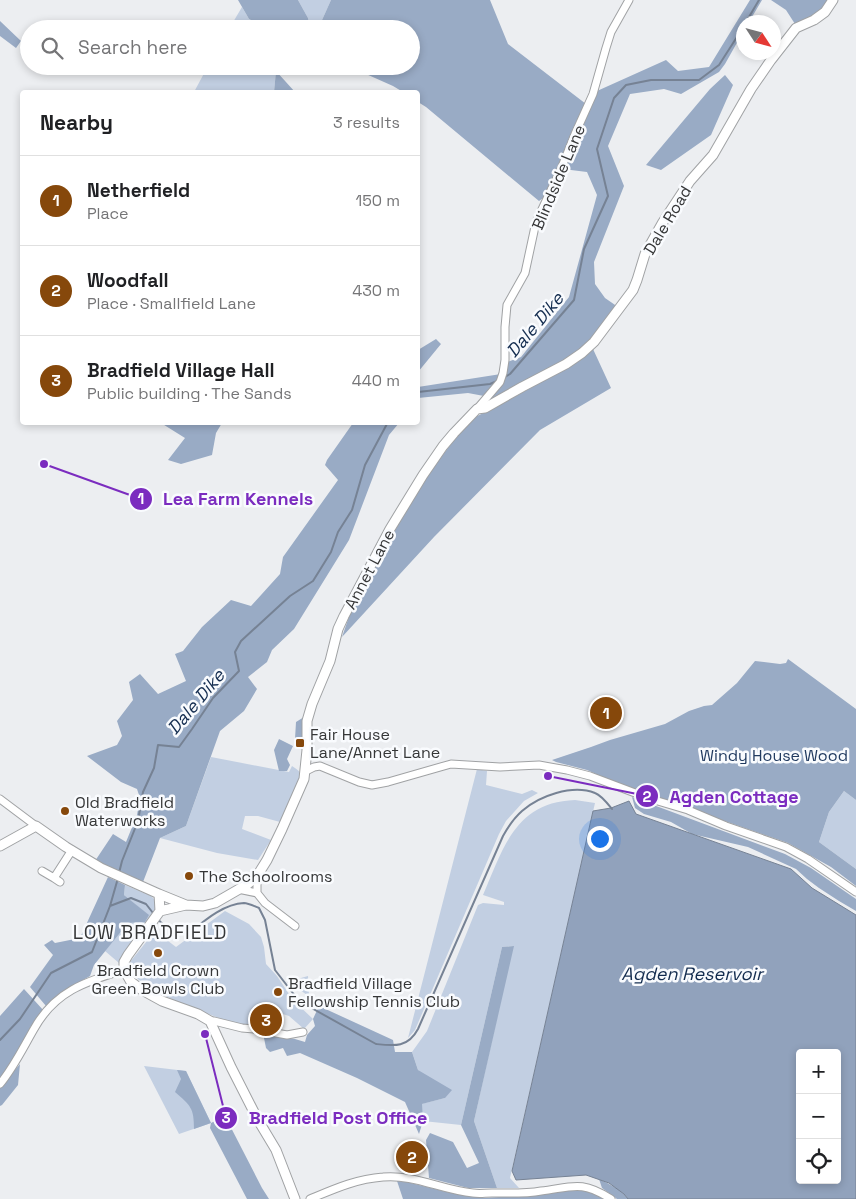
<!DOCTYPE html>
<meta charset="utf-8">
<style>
body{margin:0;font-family:"Space Grotesk",sans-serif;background:#f2f2f2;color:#202124}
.controls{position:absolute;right:15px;bottom:15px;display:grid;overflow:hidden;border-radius:5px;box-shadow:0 2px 8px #0003}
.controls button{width:45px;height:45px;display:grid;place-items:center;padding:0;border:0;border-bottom:1px solid #e0e0e0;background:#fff;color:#202124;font:25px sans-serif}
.compass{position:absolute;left:736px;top:15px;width:45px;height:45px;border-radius:50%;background:#fff;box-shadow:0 2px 8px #0003;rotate:126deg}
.you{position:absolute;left:599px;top:838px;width:18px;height:18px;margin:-12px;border:4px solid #fff;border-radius:50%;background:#1a73e8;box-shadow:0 0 0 8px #1a73e833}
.badge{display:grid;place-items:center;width:32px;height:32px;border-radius:50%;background:#86480b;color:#fff;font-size:16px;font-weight:700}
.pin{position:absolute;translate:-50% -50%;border:2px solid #fff;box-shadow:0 1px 5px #0006}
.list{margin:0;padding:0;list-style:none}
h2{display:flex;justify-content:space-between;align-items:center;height:65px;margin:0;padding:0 20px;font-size:21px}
h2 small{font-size:16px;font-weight:400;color:#757577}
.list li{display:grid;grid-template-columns:32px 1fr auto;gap:15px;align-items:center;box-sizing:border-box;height:90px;padding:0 20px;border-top:1px solid #e0e0e0}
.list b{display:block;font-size:19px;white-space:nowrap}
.list p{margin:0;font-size:16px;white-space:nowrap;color:#757577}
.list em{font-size:16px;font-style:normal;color:#757577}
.icon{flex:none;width:28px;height:28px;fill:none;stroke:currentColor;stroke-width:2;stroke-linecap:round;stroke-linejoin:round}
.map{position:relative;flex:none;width:856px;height:1199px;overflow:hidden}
.search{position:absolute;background:#fff;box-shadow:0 2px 8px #0003;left:20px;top:20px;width:400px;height:55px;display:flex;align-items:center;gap:12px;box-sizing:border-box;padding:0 18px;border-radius:28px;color:#757577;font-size:19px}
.panel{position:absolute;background:#fff;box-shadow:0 2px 8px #0003;left:20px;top:90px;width:400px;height:335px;border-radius:5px}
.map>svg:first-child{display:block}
.green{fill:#c2cfe2}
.forest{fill:#99abc5}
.water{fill:#91a2bc;stroke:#768294;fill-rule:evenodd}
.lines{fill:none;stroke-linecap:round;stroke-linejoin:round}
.stream{stroke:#768294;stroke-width:2}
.minor-casing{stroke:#a0a2a4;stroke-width:9}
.tertiary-casing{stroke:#a0a2a4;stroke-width:11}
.minor{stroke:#fff;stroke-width:7}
.tertiary{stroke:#fff;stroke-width:9}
.poi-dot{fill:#86480b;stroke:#f9fbfe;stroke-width:2}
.labels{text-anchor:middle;stroke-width:5;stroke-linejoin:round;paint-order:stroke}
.street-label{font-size:16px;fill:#363738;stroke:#f9fbfe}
.poi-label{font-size:16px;fill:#363738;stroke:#f9fbfe;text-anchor:start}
.park-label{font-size:16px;fill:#223b60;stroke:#f9fbfe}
.water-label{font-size:18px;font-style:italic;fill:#132c4f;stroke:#f9fbfe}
.quarter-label{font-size:19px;letter-spacing:1px;fill:#363738;stroke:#f9fbfe}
.leader{fill:none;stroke:#7b2cbf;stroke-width:2}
.callout-dot{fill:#7b2cbf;stroke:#f9fbfe;stroke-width:2}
.mark-label{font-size:15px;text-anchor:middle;font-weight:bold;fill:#fff}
.callout-label{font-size:18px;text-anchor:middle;font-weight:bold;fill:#7b2cbf;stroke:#f9fbfe;stroke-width:5;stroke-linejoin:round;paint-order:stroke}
</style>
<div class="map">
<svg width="856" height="1199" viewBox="0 0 856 1199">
<rect width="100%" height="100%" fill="#eceef1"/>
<path class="green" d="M298 0H331L318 29H310L308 18Z
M242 7 249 19 269 29H229Z
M208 66H286L276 71 274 92H194Z
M211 757 289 772 292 766C296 769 300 770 301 776L280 822 258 816H245L242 829 271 840 258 860 217 853 160 838 186 826Z
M477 769 487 771 486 785 522 794 532 790 538 793 524 801 506 821 499 834 415 1030 408 1038Z
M844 791 856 800V869L819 842 829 812Z
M575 800 595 803 510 1178 519 1188H497L474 1121 513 946 502 947 461 1125 423 1121 421 1104 445 1098 418 1070 412 1052 427 1031 478 905 483 903 504 905V902L483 895C503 849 515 802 575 800Z
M125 885 151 896 155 900 157 910 119 963 105 951 128 923 144 922 148 915 124 895Z
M225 911 249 924 261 937 264 947 266 964 277 976 293 1000 313 1019 304 1029 289 1016 261 1007H255L248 1027H241L174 1000 147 986 134 976 130 970V962L155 931 176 947Z
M308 976 309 996 287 982Z
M144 1066 186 1071 211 1123 179 1134Z"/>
<path class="forest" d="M238 0H298L308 18 310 29H269L249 19Z
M331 0H490L508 44 586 104 546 196 539 201 426 107 418 102V92H403L393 86 348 66H411V29H318Z
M750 0H762L749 22H744L743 32 725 64 719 72 681 94 664 89 630 94 608 146 624 186 594 262 595 284 605 298 618 307 593 339 564 361 491 399 503 382 507 362 521 357 569 297 597 195 587 172 563 169 597 91 666 60 678 71 709 67Z
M771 0H829C819 15 811 18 795 24L786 10Z
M0 21 21 41 16 48 0 36Z
M276 71 295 92H274Z
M725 75 733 85 711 135 661 170 646 165 710 89Z
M436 339 441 344 418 372V350Z
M593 349 611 388 540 430 434 537 342 637 351 611 371 573 416 493 427 476 469 420 498 406 568 367Z
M501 374 498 382 484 396 468 393 418 398V387Z
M161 423H222L216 433 212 455 181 464 168 460 185 438Z
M353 423H399L389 435 349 540 294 629 272 650 267 662 248 677 257 689 244 711 220 731 186 826 160 838 143 882 95 861 113 834 126 842 137 815 140 798 137 789 121 782 87 756 117 745 122 736 117 721 133 700 129 682 140 674 158 694 186 681 175 654 183 651 202 627 231 600 251 606 280 574 283 557 338 480 325 465 327 460Z
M788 659 856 709V800L844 791 829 812 819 842 856 869V886L831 867 788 843 630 788 603 777 587 770 556 762 552 760 591 747 610 740 665 724 689 711 704 706 712 705 737 683 755 661 780 664 786 663Z
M304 717 303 741 295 739 296 722Z
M279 739 293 746 287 759 290 765 287 771H279L274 750Z
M632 797 785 854 811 868 856 899V911L839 901 819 888 807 879 796 869 748 847 692 834 671 822 644 814 635 808Z
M108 877 125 885 124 895 149 915 145 922 128 923 94 965 90 976 60 993 46 1006 30 987 53 955 44 945 52 940 55 943 80 938Z
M514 946 474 1121 497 1188H468L429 1178 426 1140 430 1133 453 1142 467 1168 479 1163 461 1125 502 947Z
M24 989 44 1011 31 1026 18 1053 0 1081V1016Z
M319 1006 393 1040 395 1052H412L418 1070 452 1090 445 1098 422 1104 423 1121 419 1134 405 1102 357 1078 300 1053 287 1056 283 1048 270 1052 266 1048 263 1033 295 1039 305 1042 307 1035 315 1026 313 1019Z
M20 1064 18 1085 2 1105 0 1106V1087Z
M177 1070 186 1071 211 1123 225 1116 262 1188 269 1199H247L210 1128 211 1123 194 1129C194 1108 191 1106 175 1092L181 1079Z
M599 1179C609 1184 621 1189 628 1199H617L602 1188Z
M397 1181 407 1182 447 1192 484 1198 543 1194 565 1190 584 1188 606 1199H403Z"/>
<path class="water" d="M629 801 636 814 791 869 812 888 856 915V1199H628L624 1194 609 1183 586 1175 516 1180 512 1171 593 811 611 808ZM800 1053H837V1180H800Z"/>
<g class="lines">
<path class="stream" d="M746 22 759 0
M503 378 510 374 574 300 584 249 608 196 597 149 614 98 626 85 651 80H699L719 65 744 26
M418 392 490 384 497 381
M119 873 122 861 138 821 143 792 154 768 158 745 179 747 192 729 213 698 239 671 235 652 241 641 290 596 313 581 331 552 338 532 352 510 365 465 388 422
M110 906 131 898 146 904 153 913
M158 919C164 928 178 931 189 933 204 921 223 904 244 903 248 903 254 906 259 908L265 920 275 970 299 1001 376 1044C394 1046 408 1048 418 1029L503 836C508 827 514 818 522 811 539 796 572 784 595 793 601 795 608 804 612 809
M0 1040 20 1019 51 973 92 952 110 906 118 878"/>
<defs>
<path id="minor" d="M477 409 500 382 503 373 505 360V327L507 305 525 273 536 222 561 169 575 134 593 94 606 48 611 32 629 0
M306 771 314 767 320 766 359 782 372 785 388 782 451 764 500 767 539 765 567 770 590 776 651 799 688 810 726 826 786 847 808 859 856 892
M0 799 36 826
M42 871 54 878
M60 882 54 878 72 850
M238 889 257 893 265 903 295 926
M257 893V876
M210 1021H214L242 1028 254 1029 287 1035 303 1032
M0 1084C14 1067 23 1048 34 1029 55 991 85 982 124 970
M310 1199C334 1189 356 1179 383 1177 413 1174 442 1190 473 1193 479 1194 485 1193 492 1193 508 1193 525 1194 541 1191 573 1187 581 1180 611 1199"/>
<path id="tertiary" d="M0 846 36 826 66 847 101 868 159 894 186 905 203 906 215 903 248 884 257 876 267 860 282 829 304 779 307 750V721L312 704 330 661 338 629 344 616 390 529 423 475 443 446 454 433 477 409 485 408 522 387 566 364 582 353 594 342 633 290 637 280 645 254 663 222 690 181 713 155 751 89 771 60 796 28 814 20 825 12 833 0
M159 894 160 911 128 955 124 962V970L131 982 142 990 162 1001 198 1014 210 1021 231 1067 258 1120 276 1150 295 1199
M160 911 186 905"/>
</defs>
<use href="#minor" class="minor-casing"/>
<use href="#tertiary" class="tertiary-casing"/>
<use href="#minor" class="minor"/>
<use href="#tertiary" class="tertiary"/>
</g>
<g class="poi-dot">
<rect x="295" y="738" width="10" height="10" rx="2.5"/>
<circle cx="65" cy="811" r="5"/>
<circle cx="189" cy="876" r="5"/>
<circle cx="158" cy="953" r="5"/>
<circle cx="278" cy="992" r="5"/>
</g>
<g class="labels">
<g class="street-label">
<text transform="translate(558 177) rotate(-67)" y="6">Blindside Lane</text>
<text transform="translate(667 220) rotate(-59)" y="6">Dale Road</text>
<text transform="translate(369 569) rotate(-62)" y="6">Annet Lane</text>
</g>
<g class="poi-label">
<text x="310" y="740">Fair House<tspan x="310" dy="18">Lane/Annet Lane</tspan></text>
<text x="75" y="808">Old Bradfield<tspan x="75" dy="18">Waterworks</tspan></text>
<text x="199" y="882">The Schoolrooms</text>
<text x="158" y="976" text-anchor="middle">Bradfield Crown<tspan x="158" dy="18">Green Bowls Club</tspan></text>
<text x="288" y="989">Bradfield Village<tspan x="288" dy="18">Fellowship Tennis Club</tspan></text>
</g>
<g class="park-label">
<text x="774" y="761">Windy House Wood</text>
</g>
<g class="water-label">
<text transform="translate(535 325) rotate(-50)" y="6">Dale Dike</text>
<text transform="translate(196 702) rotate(-50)" y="6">Dale Dike</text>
<text x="692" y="980">Agden Reservoir</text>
</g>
<g class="quarter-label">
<text x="150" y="939">LOW BRADFIELD</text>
</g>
</g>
<path class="leader" d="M44 464L141 499M548 776L647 796M205 1034L226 1118"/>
<g class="callout-dot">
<circle cx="44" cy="464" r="5"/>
<circle cx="548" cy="776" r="5"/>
<circle cx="205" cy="1034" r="5"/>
<circle cx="141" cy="499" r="12"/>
<circle cx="647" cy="796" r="12"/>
<circle cx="226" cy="1118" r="12"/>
</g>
<g class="mark-label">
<text x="141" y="504">1</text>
<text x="647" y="802">2</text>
<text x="226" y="1123">3</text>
</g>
<g class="callout-label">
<text x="238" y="505">Lea Farm Kennels</text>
<text x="734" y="803">Agden Cottage</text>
<text x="338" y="1124">Bradfield Post Office</text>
</g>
</svg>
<div class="controls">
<button>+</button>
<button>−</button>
<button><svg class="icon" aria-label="locate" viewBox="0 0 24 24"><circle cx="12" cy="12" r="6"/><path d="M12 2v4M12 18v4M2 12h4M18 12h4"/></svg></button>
</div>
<svg class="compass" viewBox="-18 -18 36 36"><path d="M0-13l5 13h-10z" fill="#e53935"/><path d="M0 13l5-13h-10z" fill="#757577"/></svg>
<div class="you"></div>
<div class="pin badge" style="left:606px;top:713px">1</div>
<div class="pin badge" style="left:412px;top:1157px">2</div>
<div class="pin badge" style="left:266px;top:1020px">3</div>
<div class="search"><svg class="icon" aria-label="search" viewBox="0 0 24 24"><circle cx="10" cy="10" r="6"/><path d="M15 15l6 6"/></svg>Search here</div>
<section class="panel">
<h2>Nearby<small>3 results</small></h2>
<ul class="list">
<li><span class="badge">1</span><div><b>Netherfield</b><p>Place</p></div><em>150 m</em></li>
<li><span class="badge">2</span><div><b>Woodfall</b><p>Place · Smallfield Lane</p></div><em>430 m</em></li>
<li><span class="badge">3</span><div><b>Bradfield Village Hall</b><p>Public building · The Sands</p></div><em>440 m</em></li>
</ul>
</section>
</div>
